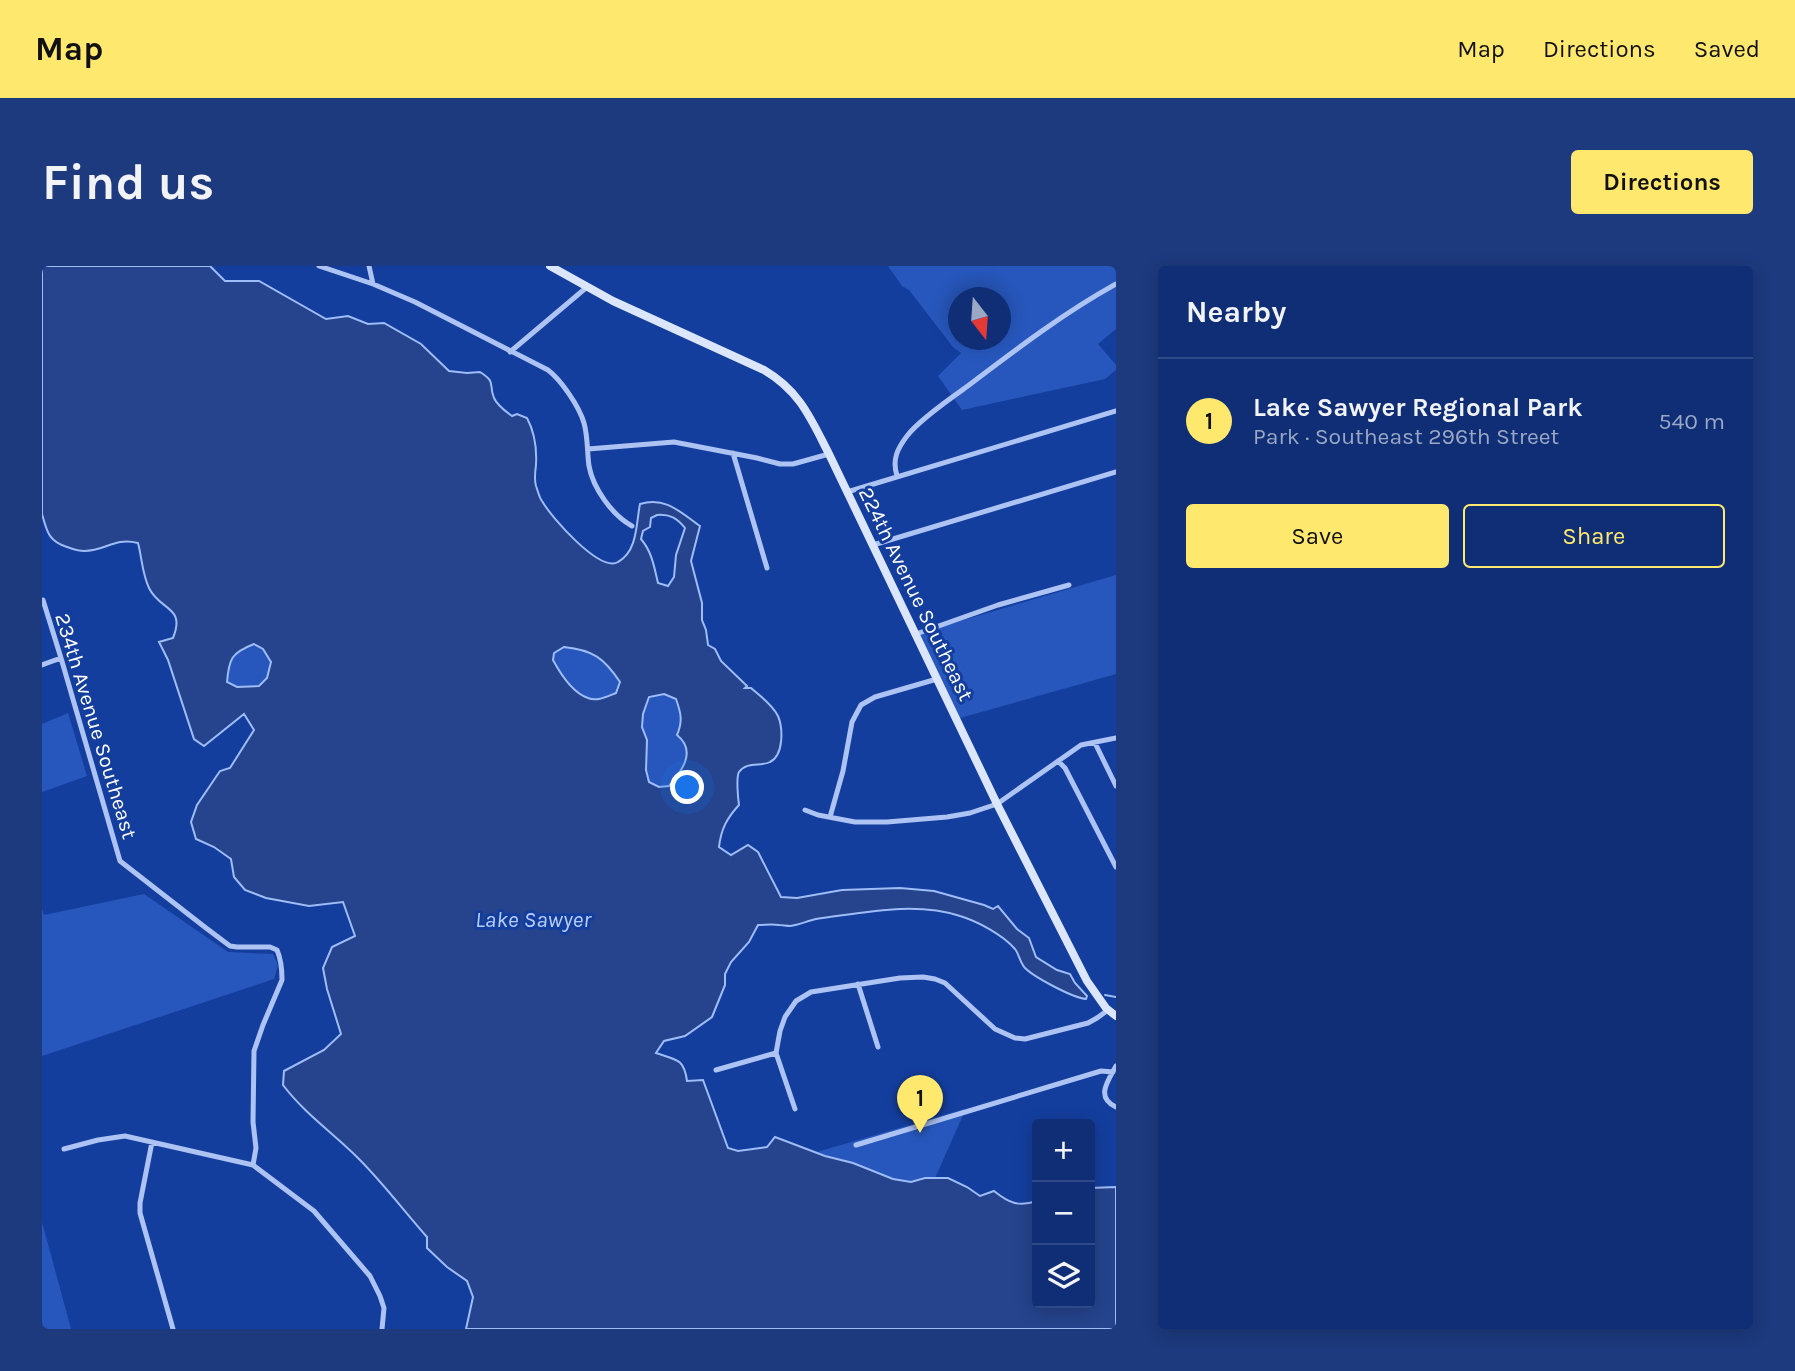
<!DOCTYPE html>
<meta charset="utf-8">
<style>
body{margin:0;font-family:Karla,sans-serif;background:#1d3a7e;color:#f1f3f6}
.controls{position:absolute;right:21px;bottom:21px;display:grid;overflow:hidden;border-radius:7px;box-shadow:0 4px 18px #0003}
.controls button{width:63px;height:63px;display:grid;place-items:center;padding:0;border:0;border-bottom:2px solid #2f4a88;background:#0f2e76;color:#f1f3f6;font:35px sans-serif}
.compass{position:absolute;left:906px;top:21px;width:63px;height:63px;border-radius:50%;background:#0f2e76;box-shadow:0 4px 18px #0003;rotate:163deg}
.you{position:absolute;left:646px;top:522px;width:24px;height:24px;margin:-18px;border:5px solid #fff;border-radius:50%;background:#1a73e8;box-shadow:0 0 0 10px #1a73e833}
.badge{display:grid;place-items:center;width:46px;height:46px;border-radius:50%;background:#ffe86e;color:#111;font-size:23px;font-weight:700}
.pin{position:absolute;translate:-50% -58px;filter:drop-shadow(0 2px 4px #0008)}
.pin::after{content:'';position:absolute;top:37px;width:24px;height:21px;background:inherit;clip-path:polygon(0 0,100% 0,50% 100%)}
.list{margin:0;padding:0;list-style:none}
h2{display:flex;justify-content:space-between;align-items:center;height:91px;margin:0;padding:0 28px;font-size:30px}
h2 small{font-size:23px;font-weight:400;color:#9ba8c5}
.list li{display:grid;grid-template-columns:46px 1fr auto;gap:21px;align-items:center;box-sizing:border-box;height:126px;padding:0 28px;border-top:2px solid #2f4a88}
.list b{display:block;font-size:26px;white-space:nowrap}
.list p{margin:0;font-size:23px;white-space:nowrap;color:#9ba8c5}
.list em{font-size:23px;font-style:normal;color:#9ba8c5}
.actions{display:flex;gap:14px;padding:21px 28px}
.actions a{flex:1;padding:16px 0;border:2px solid #ffe86e;border-radius:7px;text-align:center;font-size:24px;color:#ffe86e}
.actions .main{background:#ffe86e;color:#111}
.icon{flex:none;width:38px;height:38px;fill:none;stroke:currentColor;stroke-width:2;stroke-linecap:round;stroke-linejoin:round}
.map{position:relative;flex:none;width:1074px;height:1063px;overflow:hidden;border-radius:7px}
header{display:flex;align-items:center;gap:42px;box-sizing:border-box;height:98px;padding:0 35px;background:#ffe86e;color:#111}
header strong{font-size:33px}
nav{display:flex;gap:38px;margin-inline-start:auto;font-size:24px}
.intro{display:flex;align-items:center;justify-content:space-between;box-sizing:border-box;height:168px;padding:0 42px}
h1{margin:0;font-size:49px}
.button{padding:18px 32px;border-radius:7px;background:#ffe86e;color:#111;font-size:24px;font-weight:700}
main{display:flex;gap:42px;padding:0 42px}
aside{flex:1;background:#0f2e76;border-radius:7px;box-shadow:0 4px 18px #0003}
.map>svg:first-child{display:block}
.green{fill:#2757bc;fill-rule:evenodd}
.water{fill:#25448d;stroke:#9ebcf6;stroke-width:2;fill-rule:evenodd}
.lines{fill:none;stroke-linecap:round;stroke-linejoin:round}
.stream{stroke:#9ebcf6;stroke-width:2}
.street{stroke:#acc3f4;stroke-width:5}
.secondary{stroke:#dbe6fd;stroke-width:8}
.labels{text-anchor:middle;stroke-width:6;stroke-linejoin:round;paint-order:stroke}
.street-label{font-size:21px;fill:#fff;stroke:#143e9e}
.water-label{font-size:23px;font-style:italic;fill:#b9cefa;stroke:#143e9e}
</style>
<header>
<strong>Map</strong>
<nav><a>Map</a><a>Directions</a><a>Saved</a></nav>
</header>
<div class="intro"><h1>Find us</h1><a class="button">Directions</a></div>
<main>
<div class="map">
<svg width="1074" height="1063" viewBox="0 0 1074 1063">
<rect width="100%" height="100%" fill="#143e9e"/>
<path class="green" d="M846 0H1074V63L1056 78 1074 99V104L1063 113 920 144 896 110 919 87 911 81 867 24 860 20ZM917 32H959V74H917Z
M1074 309V408L918 452 874 368Z
M212 378 221 383 229 396 225 412 217 420 195 421 184 416C188 393 189 388 212 378Z
M522 380C551 385 562 392 578 416L574 427C569 429 563 432 557 433 537 437 519 409 511 394L512 387Z
M622 428 634 433 637 443 642 474 645 484 641 504 627 520 617 521 607 516 604 504 605 474 600 461 601 448 608 431Z
M26 447 45 510 0 526V458Z
M102 628 186 686 231 688 236 699 232 713 0 790V643L2 649Z
M922 843V847L893 912H883L869 916 851 913 775 886Z
M0 956 29 1063H0Z"/>
<path class="water" d="M0 0H168L183 15H217L284 53 306 50 326 58 342 57 379 78 407 105 425 107 438 106C455 117 446 117 452 132 455 139 463 145 470 150L475 148 485 152C493 167 495 182 494 199 493 206 492 213 494 220 496 225 497 231 500 235 509 251 558 307 576 296 596 285 594 257 598 238 624 230 639 247 658 260L649 295 660 337V354L664 364 666 379 673 383 679 395 705 420 703 422H709C718 430 730 438 736 450 741 462 742 489 728 496 719 501 705 495 697 506 694 511 696 532 697 539 685 552 679 563 677 581L689 589 706 579 716 586 739 631 755 632 800 624 858 622 892 625 942 639 951 643 956 640 975 663 987 672 994 691 1015 704 1028 708 1033 717 1045 730 1044 733C1031 732 992 711 983 702 978 697 977 688 973 683 961 669 935 655 918 650 872 635 821 647 774 653 765 655 757 659 748 660 746 660 739 659 737 659 730 658 723 659 716 659L707 676 689 696 683 708V719L670 751 643 770 622 775 614 787C634 794 642 792 645 815L661 814 686 882 696 885 725 881 733 871 783 890 811 897 851 913 869 916 883 912H906L925 921 938 930 952 925C967 937 976 941 995 935V1037H1048V922L1074 921V1063H424L431 1031 425 1015 405 1001 385 982V971C362 945 341 917 316 892 291 867 263 848 241 819L242 805 282 784 299 768 285 723 281 702 290 681 313 670 301 636 267 640 224 632 203 624 192 611 189 593 172 581 154 573 149 556 155 539 178 505 188 502 212 464 202 448 162 480 152 473 126 394 117 376 131 372C144 340 118 345 107 322 100 307 100 292 96 277 72 271 64 285 42 285 36 285 31 283 25 281 6 275 5 265 0 248ZM615 249C628 248 635 252 643 262L634 289 632 311 626 320 616 317C612 300 610 286 599 273L601 265 608 261 609 252ZM212 378 221 383 229 396 225 412 217 420 195 421 185 416C187 393 189 387 212 378ZM522 381C551 384 562 392 578 416L574 427C566 430 555 436 546 432 531 427 518 407 511 394L512 387ZM622 428 634 433C639 447 641 455 635 469 655 485 640 505 627 520L617 521 607 516 604 504 605 474 600 461 601 448 607 431Z"/>
<g class="lines">
<path class="stream" d="M1063 729 1074 731"/>
<path class="street" d="M277 0 331 18 373 36 506 104C519 114 537 140 542 157 546 171 545 186 547 200 551 222 570 249 590 260
M327 0 331 18
M468 86 545 21
M546 183 632 176 715 192 738 198H751L787 188
M691 187 725 302
M855 210C850 194 855 183 865 170 876 155 906 134 923 122 972 85 1020 48 1074 18
M805 226 1074 145
M831 279 1074 206
M1 334 19 392 78 595 164 662 188 680 195 681H228L235 684C239 693 240 703 240 714L221 759 212 785 211 856 214 882 211 899 272 945 328 1010 338 1030 342 1042 340 1063
M874 368 956 339 1027 319
M0 399 19 392
M1053 477 1074 520
M1016 495 1023 502 1074 601
M763 544 776 549 813 556H845L905 551 928 547 955 538 1039 479 1074 472
M788 551 801 505 810 456 819 439 833 431 895 413
M816 718 836 781
M1074 800C1066 815 1053 831 1074 841
M674 804 734 787
M753 843 734 787 738 765 743 751 754 735 769 726 858 712 881 711 893 713 903 717 953 763 973 772 983 773 1046 757 1055 752 1066 744
M110 876 98 937V947L131 1063
M814 879 1059 805 1071 806
M22 883 56 874 83 870 211 899"/>
<path class="secondary" d="M508 0 571 35 722 104C758 125 769 153 787 188L955 538 1045 715 1064 742 1074 750"/>
</g>
<g class="labels">
<g class="street-label">
<text transform="translate(874 328) rotate(64)" y="7">224th Avenue Southeast</text>
<text transform="translate(54 460) rotate(73)" y="7">234th Avenue Southeast</text>
</g>
<g class="water-label">
<text x="491" y="661">Lake Sawyer</text>
</g>
</g>
</svg>
<div class="controls">
<button>+</button>
<button>−</button>
<button><svg class="icon" aria-label="layers" viewBox="0 0 24 24"><path d="M12 4l9 5-9 5-9-5zM3 14l9 5 9-5"/></svg></button>
</div>
<svg class="compass" viewBox="-18 -18 36 36"><path d="M0-13l5 13h-10z" fill="#e53935"/><path d="M0 13l5-13h-10z" fill="#9ba8c5"/></svg>
<div class="you"></div>
<div class="pin badge" style="left:878px;top:867px">1</div>
</div>
<aside>
<h2>Nearby<small></small></h2>
<ul class="list">
<li><span class="badge">1</span><div><b>Lake Sawyer Regional Park</b><p>Park · Southeast 296th Street</p></div><em>540 m</em></li>
</ul>
<div class="actions"><a class="main">Save</a><a>Share</a></div>
</aside>
</main>
